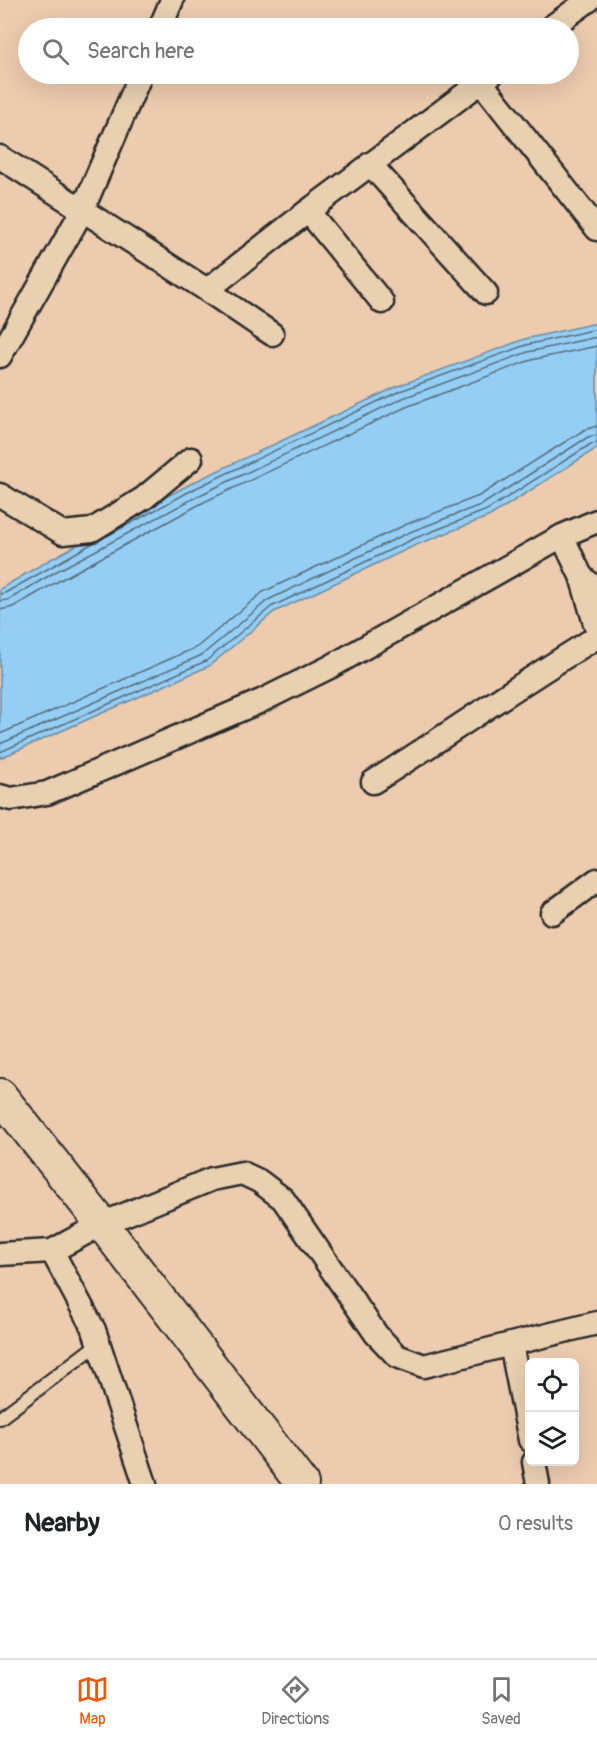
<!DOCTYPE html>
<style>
body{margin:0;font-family:Pangolin,sans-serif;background:#f6f6f6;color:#202124}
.controls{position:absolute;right:18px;bottom:18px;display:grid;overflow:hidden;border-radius:9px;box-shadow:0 6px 24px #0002}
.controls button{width:54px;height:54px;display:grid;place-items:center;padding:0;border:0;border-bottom:2px solid #e0e0e0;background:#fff;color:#202124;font:30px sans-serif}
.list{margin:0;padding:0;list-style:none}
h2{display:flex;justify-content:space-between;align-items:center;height:78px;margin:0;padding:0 24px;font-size:26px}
h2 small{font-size:20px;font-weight:400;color:#757577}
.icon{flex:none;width:33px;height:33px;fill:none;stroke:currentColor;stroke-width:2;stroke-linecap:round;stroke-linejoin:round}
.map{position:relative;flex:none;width:597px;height:1484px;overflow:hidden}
.search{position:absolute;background:#fff;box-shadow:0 6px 24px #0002;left:18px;right:18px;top:18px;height:66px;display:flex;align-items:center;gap:15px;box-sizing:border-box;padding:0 21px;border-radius:33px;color:#757577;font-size:22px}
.sheet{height:174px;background:#fff}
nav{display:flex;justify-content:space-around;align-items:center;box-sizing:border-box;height:84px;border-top:2px solid #e0e0e0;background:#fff;font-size:16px;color:#757577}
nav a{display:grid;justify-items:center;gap:3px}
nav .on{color:#ea580c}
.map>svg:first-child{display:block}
.water{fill:#95cef4;stroke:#6b8da4;stroke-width:1.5}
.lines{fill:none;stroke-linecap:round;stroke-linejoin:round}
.shore{stroke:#556c7b;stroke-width:1.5}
.service-casing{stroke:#2b2b2b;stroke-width:16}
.minor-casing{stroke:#2b2b2b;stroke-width:27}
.secondary-casing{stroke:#2b2b2b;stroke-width:36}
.service{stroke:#e8d0b0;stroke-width:12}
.minor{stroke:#e8d0b0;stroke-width:22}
.secondary{stroke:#e8d0b0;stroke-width:32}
</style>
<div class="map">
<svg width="597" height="1484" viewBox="0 0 597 1484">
<rect width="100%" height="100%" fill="#eccbae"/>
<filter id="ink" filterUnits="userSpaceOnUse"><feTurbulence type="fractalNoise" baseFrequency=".0167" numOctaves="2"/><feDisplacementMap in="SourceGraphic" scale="12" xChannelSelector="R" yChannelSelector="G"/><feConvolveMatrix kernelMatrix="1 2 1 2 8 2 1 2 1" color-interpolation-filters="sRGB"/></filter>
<g filter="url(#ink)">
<path class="water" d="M597 323V448L490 516 416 545 274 612 209 666 0 758V589L51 559 194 482 398 386 525 339Z"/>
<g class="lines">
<path class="shore" d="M107 536 196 488 400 391 526 345 597 329
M0 594 5 593 95 542
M0 601 8 600 57 571 200 495 403 398 528 352 597 337
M0 610 13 607 62 579 204 502 406 407 531 360 597 346
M0 734 197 647 263 592 407 524 479 496 584 430 597 426
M0 744 202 655 268 600 410 532 483 504 588 437 597 435
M0 752 206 661 271 607 413 539 487 510 591 444 597 443"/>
<defs>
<path id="service" d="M0 1418 98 1344"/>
<path id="minor" d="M160 28 172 0
M550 28 589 0
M481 82 597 229
M0 157 207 290 272 334
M370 164 486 293
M308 211 382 302
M207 290 308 211 492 74
M0 356 82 211 141 74
M0 495 63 533 92 530 144 498 191 459
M562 536 581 576 597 590
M581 576 597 630
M373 782C448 735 521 683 597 637
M0 796 11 799 47 793 261 701 330 667 562 536 597 521
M552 913 597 880
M52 1251 94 1330 145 1484
M0 1254 52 1251 102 1224 212 1179 242 1173 259 1181 283 1199 376 1334 397 1356 424 1366 511 1344
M530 1440 511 1344 597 1323
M534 1462 538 1484"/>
<path id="secondary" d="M0 1095 102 1224 302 1484"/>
</defs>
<use href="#service" class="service-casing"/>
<use href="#minor" class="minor-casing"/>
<use href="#secondary" class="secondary-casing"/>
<use href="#service" class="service"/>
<use href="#minor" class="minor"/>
<use href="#secondary" class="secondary"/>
</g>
</g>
</svg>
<div class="controls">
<button><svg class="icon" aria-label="locate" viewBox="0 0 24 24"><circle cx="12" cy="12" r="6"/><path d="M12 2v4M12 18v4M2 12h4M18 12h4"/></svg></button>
<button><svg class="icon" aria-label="layers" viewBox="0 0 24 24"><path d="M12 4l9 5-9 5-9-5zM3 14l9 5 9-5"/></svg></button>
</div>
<div class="search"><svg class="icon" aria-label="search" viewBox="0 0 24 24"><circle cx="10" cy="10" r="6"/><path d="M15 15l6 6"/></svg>Search here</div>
</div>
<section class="sheet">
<h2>Nearby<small>0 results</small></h2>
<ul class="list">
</ul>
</section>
<nav>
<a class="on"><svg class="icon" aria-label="map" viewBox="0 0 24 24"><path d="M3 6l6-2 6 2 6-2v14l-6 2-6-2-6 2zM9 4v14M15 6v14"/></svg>Map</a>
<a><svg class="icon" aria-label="directions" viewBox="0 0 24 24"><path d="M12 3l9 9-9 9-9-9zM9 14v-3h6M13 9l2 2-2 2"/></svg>Directions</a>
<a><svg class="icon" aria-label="saved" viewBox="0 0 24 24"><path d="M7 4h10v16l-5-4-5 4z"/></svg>Saved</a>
</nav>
